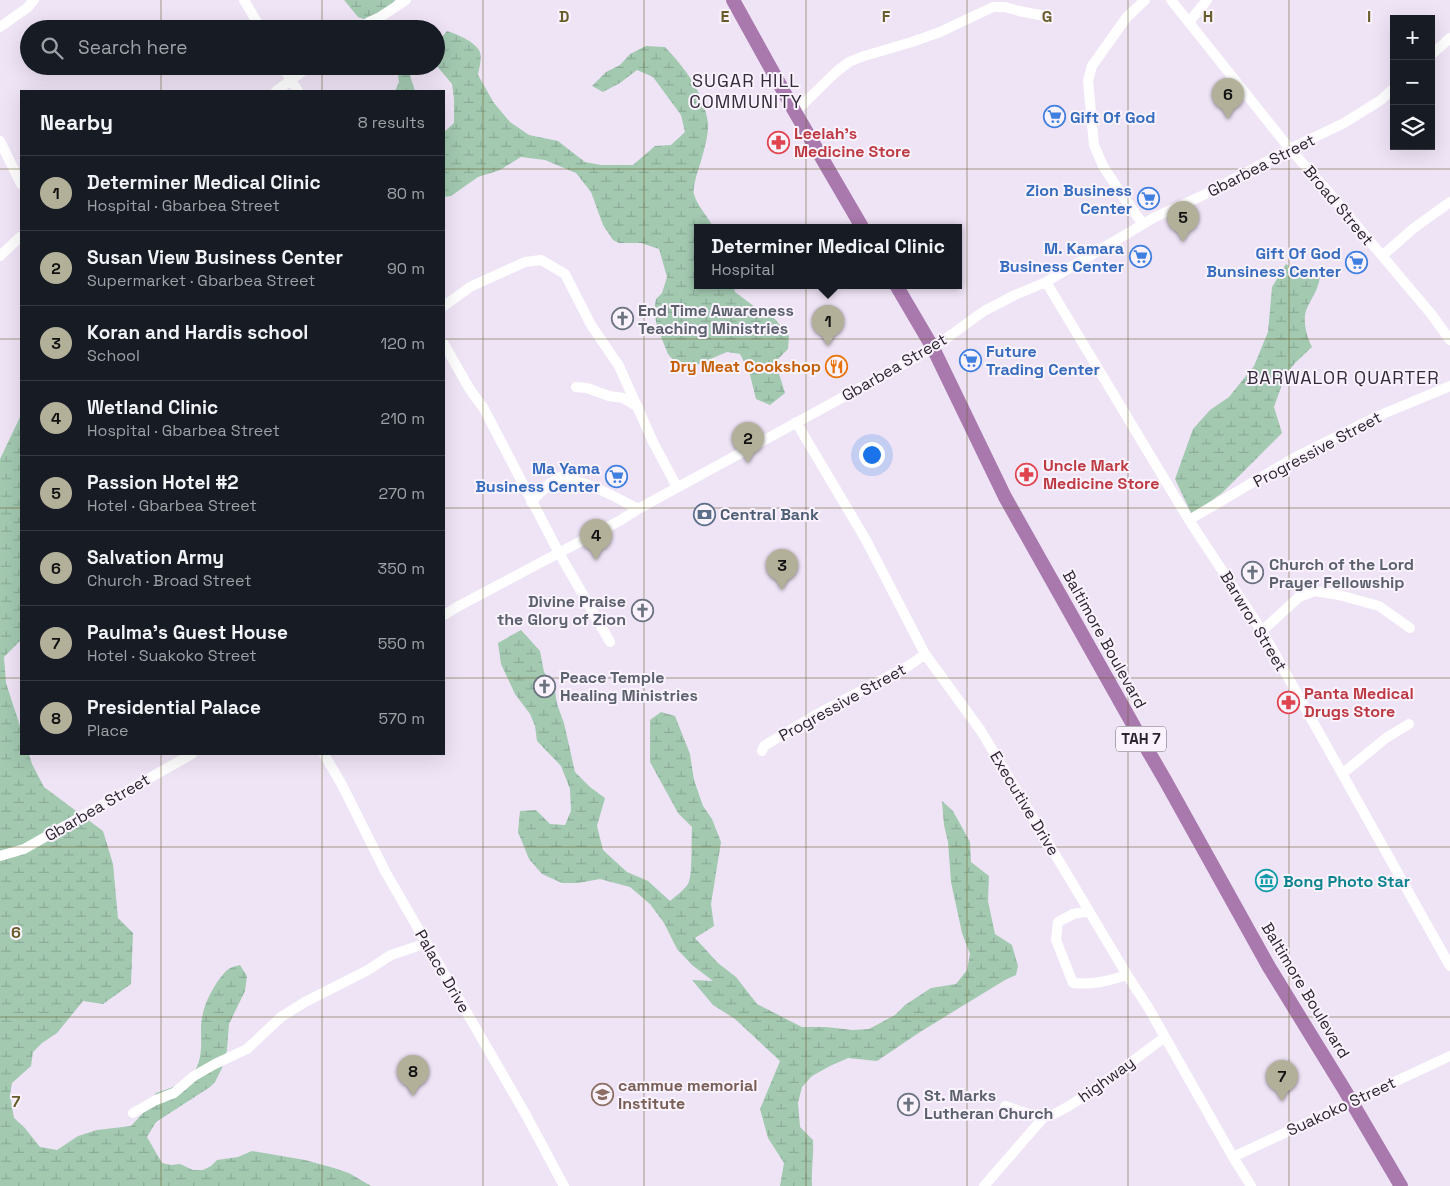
<!DOCTYPE html>
<meta charset="utf-8">
<style>
body{margin:0;font-family:"Space Grotesk",sans-serif;background:#20242c;color:#f1f3f6}
.controls{position:absolute;right:15px;top:15px;display:grid;overflow:hidden;border-radius:0px;box-shadow:0 5px 20px #0002}
.controls button{width:45px;height:45px;display:grid;place-items:center;padding:0;border:0;border-bottom:1px solid #363941;background:#171b24;color:#f1f3f6;font:25px sans-serif}
.you{position:absolute;left:871px;top:454px;width:18px;height:18px;margin:-12px;border:4px solid #fff;border-radius:50%;background:#1a73e8;box-shadow:0 0 0 8px #1a73e833}
.badge{display:grid;place-items:center;width:32px;height:32px;border-radius:50%;background:#b3b09a;color:#111;font-size:16px;font-weight:700}
.pin{position:absolute;translate:-50% -41px;filter:drop-shadow(0 1px 2px #0008)}
.pin::after{content:'';position:absolute;top:26px;width:18px;height:15px;background:inherit;clip-path:polygon(0 0,100% 0,50% 100%)}
.popup{position:absolute;left:694px;top:224px;width:268px;height:65px;box-sizing:border-box;display:grid;place-content:center;border-radius:0px;background:#171b24;filter:drop-shadow(0 1px 4px #0005);font-size:16px;white-space:nowrap;color:#9ea1a6}
.popup b{font-size:19px;color:#f1f3f6}
.popup::after{content:'';position:absolute;left:50%;top:100%;margin-left:-10px;border:10px solid transparent;border-top-color:#171b24}
.list{margin:0;padding:0;list-style:none}
h2{display:flex;justify-content:space-between;align-items:center;height:65px;margin:0;padding:0 20px;font-size:21px}
h2 small{font-size:16px;font-weight:400;color:#9ea1a6}
.list li{display:grid;grid-template-columns:32px 1fr auto;gap:15px;align-items:center;box-sizing:border-box;height:75px;padding:0 20px;border-top:1px solid #363941}
.list b{display:block;font-size:19px;white-space:nowrap}
.list p{margin:0;font-size:16px;white-space:nowrap;color:#9ea1a6}
.list em{font-size:16px;font-style:normal;color:#9ea1a6}
.icon{flex:none;width:28px;height:28px;fill:none;stroke:currentColor;stroke-width:2;stroke-linecap:round;stroke-linejoin:round}
.map{position:relative;flex:none;width:1450px;height:1186px;overflow:hidden}
.search{position:absolute;background:#171b24;box-shadow:0 5px 20px #0002;left:20px;top:20px;width:425px;height:55px;display:flex;align-items:center;gap:12px;box-sizing:border-box;padding:0 18px;border-radius:28px;color:#9ea1a6;font-size:19px}
.panel{position:absolute;background:#171b24;box-shadow:0 5px 20px #0002;left:20px;top:90px;width:425px;height:665px;border-radius:0px}
.map>svg:first-child{display:block}
.wetland{fill:url(#wetland-marsh)}
.lines{fill:none;stroke-linecap:round;stroke-linejoin:round}
.minor{stroke:#fff;stroke-width:10}
.highway{stroke:#a979ae;stroke-width:14}
.grid{fill:none;stroke:#685d2a;stroke-width:1;stroke-opacity:0.55}
.labels{text-anchor:middle;stroke-width:4;stroke-linejoin:round;paint-order:stroke}
.shield{fill:#faf3fe;stroke:#69646c;stroke-width:1}
.shield-label{font-size:15px;font-weight:bold;fill:#2b262d}
.shop-label{font-size:16px;font-weight:bold;fill:#366cbe;stroke:#faf3fe;text-anchor:end}
.health-label{font-size:16px;font-weight:bold;fill:#be3a42;stroke:#faf3fe;text-anchor:start}
.street-label{font-size:16px;fill:#2b262d;stroke:#faf3fe}
.worship-label{font-size:16px;font-weight:bold;fill:#5b616d;stroke:#faf3fe;text-anchor:start}
.food-label{font-size:16px;font-weight:bold;fill:#c56008;stroke:#faf3fe;text-anchor:end}
.service-label{font-size:16px;font-weight:bold;fill:#4e5e75;stroke:#faf3fe;text-anchor:start}
.culture-label{font-size:16px;font-weight:bold;fill:#0d838f;stroke:#faf3fe;text-anchor:start}
.education-label{font-size:16px;font-weight:bold;fill:#785e54;stroke:#faf3fe;text-anchor:start}
.neighbourhood-label{font-size:18px;letter-spacing:1px;fill:#332b38;stroke:#faf3fe}
.grid-label{font-size:16px;text-anchor:middle;font-weight:bold;fill:#685d2a;stroke:#faf3fe;stroke-width:4;stroke-linejoin:round;paint-order:stroke}
</style>
<div class="map">
<svg width="1450" height="1186" viewBox="0 0 1450 1186">
<defs>
<pattern id="wetland-marsh" width="20" height="14" patternUnits="userSpaceOnUse" patternTransform="scale(1.25)"><rect width="20" height="14" fill="#a3c9b1"/><path d="M1 5h8M5 5V1M11 12h8M15 12V8" fill="none" stroke="#8cac99"/></pattern>
</defs>
<rect width="100%" height="100%" fill="#efe4f6"/>
<path class="wetland" d="M344 0H395L390 7 366 20 358 17Z
M447 31C457 34 473 41 479 50 483 58 479 67 478 75L494 103 510 122 529 135 558 141 585 162 601 165H633L655 146 671 145 685 132 681 115 653 77 637 70 620 83 603 92 592 86 606 72 620 65 630 54 646 46 665 47C685 68 704 93 708 123 709 133 704 151 701 161 699 168 692 187 694 194 697 206 708 216 713 227H698V285H733L735 292 759 310 775 319 789 336 788 349 777 360 776 364 785 393 770 405 756 399 749 371 740 354 727 352 694 366 679 367 668 354 657 327 654 310 656 299 662 293 667 277 659 249 641 243H619L613 240 603 225 591 192 576 173 545 160 521 157 500 170 478 177 451 196 444 197V132L454 123V99L452 84 436 65V44Z
M397 66H418L409 72 415 91H395L399 82Z
M1286 264 1300 273 1320 277C1318 293 1307 303 1305 315 1304 326 1307 337 1312 347L1295 363 1285 376 1274 407 1282 433 1222 493 1192 515 1175 479 1193 429 1210 410 1229 397 1254 366 1268 332 1272 287Z
M21 415V640L4 657 6 683 21 729V754H29L32 764 44 787 103 831 113 864 118 918 133 933 131 984 103 1004 83 1001 57 1033 42 1043 33 1052 31 1066 12 1083 10 1095 14 1118 24 1127 40 1147 57 1150 78 1136 97 1130 131 1126 143 1113 156 1093C169 1089 183 1084 193 1073 203 1061 201 1042 201 1028 201 1008 213 985 226 971 229 968 235 966 240 965L247 976 245 991 229 1024 227 1050 222 1068 215 1082 210 1087 156 1122 147 1137 162 1163 171 1165 180 1164 193 1170H203L211 1166 217 1160 238 1157 252 1151 305 1160 334 1168 349 1173 371 1186H0V459Z
M521 630 540 651 544 672 554 685 557 704 564 723 575 772 590 787 605 798 597 826 603 850 627 872 648 881 670 901C676 896 684 890 688 884 693 876 691 839 692 827L678 813 650 762V720L661 712 675 716 690 754 694 780 703 806 712 819 721 842 711 904 714 926 695 938 718 963 736 977 757 1004 802 1027H826L852 1030 869 1029 895 1015 905 1005 931 988 956 984 967 970 970 954 962 933 951 882 948 842 944 825 942 801 953 811 970 842 971 862 989 876 988 901 995 934 1012 945 1018 966 1016 975 1005 980 920 1032 877 1061 848 1058 830 1066 812 1076 802 1087 798 1103 800 1127 813 1140C814 1155 811 1170 812 1186H780L784 1163 768 1138 760 1109 780 1061 735 1019 713 1005 692 980 713 981 692 965 677 949 664 923 650 904 630 887 600 879 578 883H562L542 874 529 859 518 832 520 811 536 810 550 824 565 825 571 811 570 789 561 766 537 741 535 726 530 714 515 694 501 664 498 643Z"/>
<g class="lines">
<path class="minor" d="M244 0 261 29
M1171 0 1290 149 1325 188 1432 315 1450 340
M1189 22 1207 0
M0 27 27 8 34 0
M359 29 369 22 380 17 406 0
M1431 55 1450 38
M282 66 298 91
M276 91 310 66
M795 112 836 72 849 62 861 57 912 42 940 32 993 7H1005L1019 11 1045 16
M0 141 21 184
M1143 224 1124 198 1103 166 1094 145 1088 81 1092 66 1114 35 1126 18 1145 0
M0 256 20 237 21 238
M1382 256 1414 228 1450 202
M1046 282 1189 520 1262 631 1450 966
M444 306 470 287 525 262 541 260 565 274 591 325 619 366 653 442 677 487
M444 344 469 388 484 409 559 553 610 642
M576 387 587 388 609 396 623 398 638 407
M796 422 866 540 925 654 981 731 1089 911 1127 975 1148 1007 1233 1157 1251 1186
M531 502 549 484 560 477C590 483 612 495 638 509
M1189 520 1294 458 1378 416 1450 386
M444 615 457 607 621 520 638 509 933 348 984 311 1015 295 1046 282 1155 217 1208 193 1290 149 1344 123 1381 100 1394 88
M1262 631 1299 597 1315 591 1339 595 1379 606 1410 628
M762 751 764 746 814 716 910 665 925 654
M324 754 342 785 386 873 526 1115 564 1186
M1342 774 1386 738 1409 724
M0 856 24 849 192 754
M1089 911 1073 914 1058 922 1056 940 1073 983C1093 985 1108 981 1127 975
M1005 1106C1016 1109 1031 1116 1043 1117 1061 1119 1145 1051 1165 1037
M133 1113 156 1100 174 1093 194 1076 215 1064 247 1049 281 1017 305 1002 368 970 391 955 427 943
M1233 1157 1450 1056
M984 1186 1044 1117"/>
<path class="highway" d="M733 0 795 112 862 227
M896 285 933 348 1005 497 1140 737 1165 780 1269 967 1344 1089 1401 1186"/>
</g>
<path class="grid" d="M161 0V29M322 0V29M483 0V1186M644 0V1186M806 0V1186M967 0V1186M1128 0V1186M1289 0V1186M161 66V91M322 66V91M0 169H21M444 169H1450M0 339H21M444 339H1450M0 508H21M444 508H1450M0 678H21M444 678H1450M161 754V1186M322 754V1186M0 847H1450M0 1017H1450"/>
<defs>
<symbol id="supermarket-ring" viewBox="-11 -11 22 22"><circle r="9.5" fill="#faf3fe" stroke="#3f7fe0" stroke-width="1.5"/><path d="M-6-5.5h2.5l.6 2H6L4.5 2H-2.5L-4.4-4H-6ZM-1.5 3.2a1.3 1.3 0 1 0 .1 0ZM3 3.2a1.3 1.3 0 1 0 .1 0Z" fill="#3f7fe0"/></symbol>
<symbol id="pharmacy-ring" viewBox="-11 -11 22 22"><circle r="9.5" fill="#faf3fe" stroke="#e0444e" stroke-width="1.5"/><path d="M-2-6h4v4h4v4h-4v4h-4v-4h-4v-4h4Z" fill="#e0444e"/></symbol>
<symbol id="church-ring" viewBox="-11 -11 22 22"><circle r="9.5" fill="#faf3fe" stroke="#6b7280" stroke-width="1.5"/><path d="M-1.2-6h2.4v3.5h3.3v2.4h-3.3V6h-2.4V-.1h-3.3v-2.4h3.3Z" fill="#6b7280"/></symbol>
<symbol id="restaurant-ring" viewBox="-11 -11 22 22"><circle r="9.5" fill="#faf3fe" stroke="#e8710a" stroke-width="1.5"/><path d="M-5-6h1v4h1v-4h1v4h1v-4h1v5L-1.5 .5V6h-2V.5L-5-1ZM5-6V6H3V1.5H1.5Q1.5-4 5-6Z" fill="#e8710a"/></symbol>
<symbol id="bank-ring" viewBox="-11 -11 22 22"><circle r="9.5" fill="#faf3fe" stroke="#5c6f8a" stroke-width="1.5"/><path d="M-6-4H6V4H-6ZM0-2.3a2.3 2.3 0 1 0 0 4.6a2.3 2.3 0 1 0 0-4.6Z" fill="#5c6f8a"/></symbol>
<symbol id="museum-ring" viewBox="-11 -11 22 22"><circle r="9.5" fill="#faf3fe" stroke="#0f9aa8" stroke-width="1.5"/><path d="M0-6L6-3V-2H-6V-3ZM-5-1h2V3h-2ZM-1-1h2V3h-2ZM3-1h2V3H3ZM-6 4H6V6H-6Z" fill="#0f9aa8"/></symbol>
<symbol id="school-ring" viewBox="-11 -11 22 22"><circle r="9.5" fill="#faf3fe" stroke="#8d6e63" stroke-width="1.5"/><path d="M0-5L7-2L0 1L-7-2ZM-4 1L0 2.5L4 1V4Q0 6-4 4Z" fill="#8d6e63"/></symbol>
</defs>
<g fill-rule="evenodd">
<use href="#supermarket-ring" x="1042" y="104" width="25" height="25"/>
<use href="#pharmacy-ring" x="766" y="130" width="25" height="25"/>
<use href="#supermarket-ring" x="1136" y="186" width="25" height="25"/>
<use href="#supermarket-ring" x="1128" y="244" width="25" height="25"/>
<use href="#supermarket-ring" x="1344" y="250" width="25" height="25"/>
<use href="#church-ring" x="610" y="306" width="25" height="25"/>
<use href="#supermarket-ring" x="958" y="348" width="25" height="25"/>
<use href="#restaurant-ring" x="824" y="354" width="25" height="25"/>
<use href="#pharmacy-ring" x="1014" y="462" width="25" height="25"/>
<use href="#supermarket-ring" x="604" y="464" width="25" height="25"/>
<use href="#bank-ring" x="692" y="502" width="25" height="25"/>
<use href="#church-ring" x="1240" y="560" width="25" height="25"/>
<use href="#church-ring" x="630" y="598" width="25" height="25"/>
<use href="#church-ring" x="532" y="674" width="25" height="25"/>
<use href="#pharmacy-ring" x="1276" y="690" width="25" height="25"/>
<use href="#museum-ring" x="1254" y="868" width="25" height="25"/>
<use href="#school-ring" x="590" y="1082" width="25" height="25"/>
<use href="#church-ring" x="896" y="1092" width="25" height="25"/>
</g>
<g class="labels">
<rect class="shield" x="1116" y="726.5" width="50" height="25" rx="4"/>
<g class="shield-label">
<text x="1141" y="744">TAH 7</text>
</g>
<g class="shop-label">
<text x="1070" y="123" text-anchor="start">Gift Of God</text>
<text x="1132" y="196">Zion Business<tspan x="1132" dy="18">Center</tspan></text>
<text x="1124" y="254">M. Kamara<tspan x="1124" dy="18">Business Center</tspan></text>
<text x="1341" y="259">Gift Of God<tspan x="1341" dy="18">Bunsiness Center</tspan></text>
<text x="986" y="357" text-anchor="start">Future<tspan x="986" dy="18">Trading Center</tspan></text>
<text x="600" y="474">Ma Yama<tspan x="600" dy="18">Business Center</tspan></text>
</g>
<g class="health-label">
<text x="794" y="139">Leelah's<tspan x="794" dy="18">Medicine Store</tspan></text>
<text x="1043" y="471">Uncle Mark<tspan x="1043" dy="18">Medicine Store</tspan></text>
<text x="1304" y="699">Panta Medical<tspan x="1304" dy="18">Drugs Store</tspan></text>
</g>
<g class="street-label">
<text transform="translate(1261 165) rotate(-27)" y="6">Gbarbea Street</text>
<text transform="translate(1339 205) rotate(50)" y="6">Broad Street</text>
<text transform="translate(894 367) rotate(-30)" y="6">Gbarbea Street</text>
<text transform="translate(1317 449) rotate(-28)" y="6">Progressive Street</text>
<text transform="translate(1254 621) rotate(59)" y="6">Barwror Street</text>
<text transform="translate(1105 639) rotate(61)" y="6">Baltimore Boulevard</text>
<text transform="translate(842 702) rotate(-29)" y="6">Progressive Street</text>
<text transform="translate(1025 803) rotate(59)" y="6">Executive Drive</text>
<text transform="translate(97 807) rotate(-30)" y="6">Gbarbea Street</text>
<text transform="translate(443 971) rotate(60)" y="6">Palace Drive</text>
<text transform="translate(1306 990) rotate(59)" y="6">Baltimore Boulevard</text>
<text transform="translate(1106 1079) rotate(-36)" y="6">highway</text>
<text transform="translate(1341 1106) rotate(-25)" y="6">Suakoko Street</text>
</g>
<g class="worship-label">
<text x="638" y="316">End Time Awareness<tspan x="638" dy="18">Teaching Ministries</tspan></text>
<text x="1269" y="570">Church of the Lord<tspan x="1269" dy="18">Prayer Fellowship</tspan></text>
<text x="626" y="607" text-anchor="end">Divine Praise<tspan x="626" dy="18">the Glory of Zion</tspan></text>
<text x="560" y="683">Peace Temple<tspan x="560" dy="18">Healing Ministries</tspan></text>
<text x="924" y="1101">St. Marks<tspan x="924" dy="18">Lutheran Church</tspan></text>
</g>
<g class="food-label">
<text x="821" y="372">Dry Meat Cookshop</text>
</g>
<g class="service-label">
<text x="720" y="520">Central Bank</text>
</g>
<g class="culture-label">
<text x="1283" y="887">Bong Photo Star</text>
</g>
<g class="education-label">
<text x="618" y="1091">cammue memorial<tspan x="618" dy="18">Institute</tspan></text>
</g>
<g class="neighbourhood-label">
<text x="746" y="87">SUGAR HILL<tspan x="746" dy="21">COMMUNITY</tspan></text>
<text x="1343" y="384">BARWALOR QUARTER</text>
</g>
</g>
<g class="grid-label">
<text x="564" y="22">D</text>
<text x="725" y="22">E</text>
<text x="886" y="22">F</text>
<text x="1047" y="22">G</text>
<text x="1208" y="22">H</text>
<text x="1369" y="22">I</text>
<text x="16" y="938">6</text>
<text x="16" y="1107">7</text>
</g>
</svg>
<div class="controls">
<button>+</button>
<button>−</button>
<button><svg class="icon" aria-label="layers" viewBox="0 0 24 24"><path d="M12 4l9 5-9 5-9-5zM3 14l9 5 9-5"/></svg></button>
</div>
<div class="you"></div>
<div class="pin badge" style="left:828px;top:346px">1</div>
<div class="popup"><b>Determiner Medical Clinic</b>Hospital</div>
<div class="pin badge" style="left:748px;top:463px">2</div>
<div class="pin badge" style="left:782px;top:590px">3</div>
<div class="pin badge" style="left:596px;top:560px">4</div>
<div class="pin badge" style="left:1183px;top:242px">5</div>
<div class="pin badge" style="left:1228px;top:119px">6</div>
<div class="pin badge" style="left:1282px;top:1101px">7</div>
<div class="pin badge" style="left:413px;top:1096px">8</div>
<div class="search"><svg class="icon" aria-label="search" viewBox="0 0 24 24"><circle cx="10" cy="10" r="6"/><path d="M15 15l6 6"/></svg>Search here</div>
<section class="panel">
<h2>Nearby<small>8 results</small></h2>
<ul class="list">
<li><span class="badge">1</span><div><b>Determiner Medical Clinic</b><p>Hospital · Gbarbea Street</p></div><em>80 m</em></li>
<li><span class="badge">2</span><div><b>Susan View Business Center</b><p>Supermarket · Gbarbea Street</p></div><em>90 m</em></li>
<li><span class="badge">3</span><div><b>Koran and Hardis school</b><p>School</p></div><em>120 m</em></li>
<li><span class="badge">4</span><div><b>Wetland Clinic</b><p>Hospital · Gbarbea Street</p></div><em>210 m</em></li>
<li><span class="badge">5</span><div><b>Passion Hotel #2</b><p>Hotel · Gbarbea Street</p></div><em>270 m</em></li>
<li><span class="badge">6</span><div><b>Salvation Army</b><p>Church · Broad Street</p></div><em>350 m</em></li>
<li><span class="badge">7</span><div><b>Paulma's Guest House</b><p>Hotel · Suakoko Street</p></div><em>550 m</em></li>
<li><span class="badge">8</span><div><b>Presidential Palace</b><p>Place</p></div><em>570 m</em></li>
</ul>
</section>
</div>
